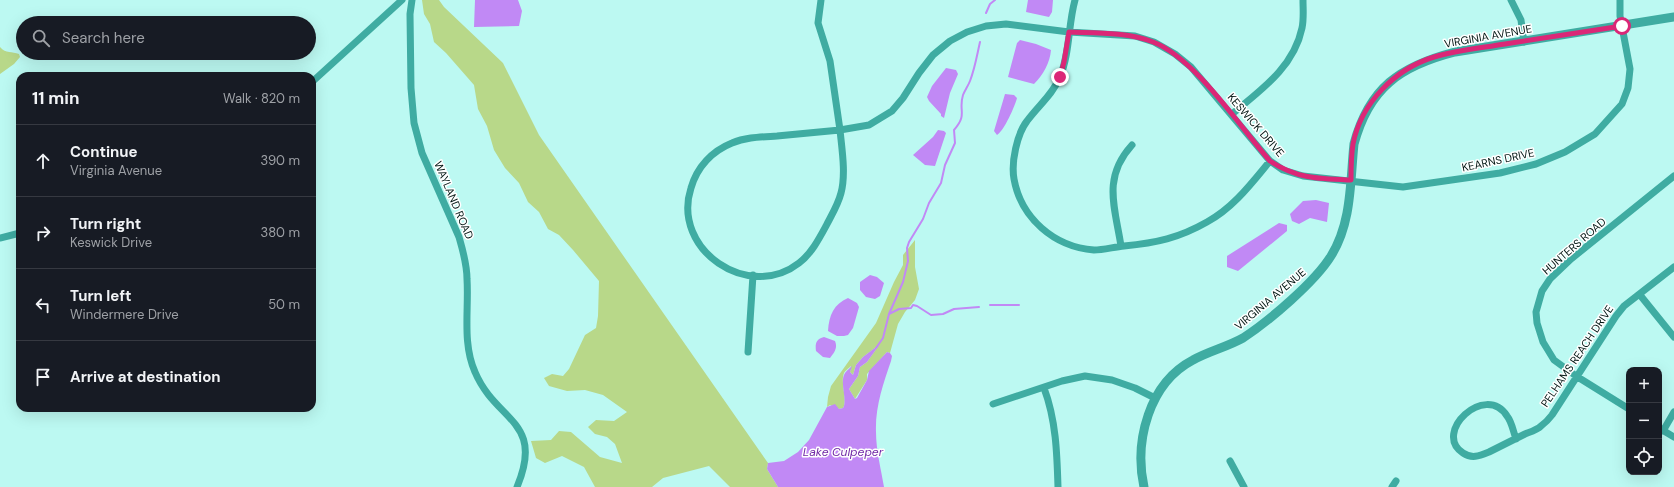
<!DOCTYPE html>
<meta charset="utf-8">
<style>
body{margin:0;font-family:"DM Sans",sans-serif;background:#242831;color:#f1f3f6}
.controls{position:absolute;right:12px;bottom:12px;display:grid;overflow:hidden;border-radius:8px;box-shadow:0 4px 16px #0002}
.controls button{width:36px;height:36px;display:grid;place-items:center;padding:0;border:0;border-bottom:1px solid #363941;background:#171b24;color:#f1f3f6;font:20px sans-serif}
.stop{position:absolute;width:12px;height:12px;margin:-9px;border:3px solid #db2777;border-radius:50%;background:#fff}
.stop.end{background:#db2777;border-color:#fff;box-shadow:0 1px 4px #0008}
.list{margin:0;padding:0;list-style:none}
h2{display:flex;justify-content:space-between;align-items:center;height:52px;margin:0;padding:0 16px;font-size:17px}
h2 small{font-size:13px;font-weight:400;color:#9ea1a6}
.list li{display:grid;grid-template-columns:26px 1fr auto;gap:12px;align-items:center;box-sizing:border-box;height:72px;padding:0 16px;border-top:1px solid #363941}
.list b{display:block;font-size:15px;white-space:nowrap}
.list p{margin:0;font-size:13px;white-space:nowrap;color:#9ea1a6}
.list em{font-size:13px;font-style:normal;color:#9ea1a6}
.icon{flex:none;width:22px;height:22px;fill:none;stroke:currentColor;stroke-width:2;stroke-linecap:round;stroke-linejoin:round}
.map{position:relative;flex:none;width:1674px;height:487px;overflow:hidden}
.search{position:absolute;background:#171b24;box-shadow:0 4px 16px #0002;left:16px;top:16px;width:300px;height:44px;display:flex;align-items:center;gap:10px;box-sizing:border-box;padding:0 14px;border-radius:22px;color:#9ea1a6;font-size:15px}
.panel{position:absolute;background:#171b24;box-shadow:0 4px 16px #0002;left:16px;top:72px;width:300px;height:340px;border-radius:12px}
.map>svg:first-child{display:block}
.green{fill:#b8d889}
.water{fill:#c189f5}
.lines{fill:none;stroke-linecap:round;stroke-linejoin:round}
.stream{stroke:#c189f5;stroke-width:2}
.minor{stroke:#3faca2;stroke-width:7}
.tertiary{stroke:#3faca2;stroke-width:9}
.route{stroke:#db2777;stroke-width:5}
.labels{text-anchor:middle;stroke-width:3;stroke-linejoin:round;paint-order:stroke}
.street-label{font-size:11px;fill:#001512;stroke:#fff}
.water-label{font-size:12px;font-style:italic;fill:#7229a7;stroke:#fff}
</style>
<div class="map">
<svg width="1674" height="487" viewBox="0 0 1674 487">
<rect width="100%" height="100%" fill="#bcf9f2"/>
<path class="green" d="M422 0H439L444 7 503 63 539 135 768 463 767 469 778 487H730L709 466 663 478 652 487H595L584 467 562 456 545 463 536 458 531 441 551 440 559 431 571 432 600 457 622 463 615 444 607 437 595 434 588 427 596 420 614 421 627 412 603 395 585 390 567 391 549 386 544 378 552 374 563 376 569 369 585 335 596 328 598 316 599 281 573 250 559 235 548 229 539 212 528 202 519 183 505 168 494 150 487 126 478 109 474 85 446 53 434 42 430 24 424 14Z
M0 47C6 54 12 51 19 54L20 57 14 64 0 74Z
M915 240V267L919 289 915 300 905 312 898 324 890 353 887 352 867 374V380L855 399 849 389 858 376 860 367 867 362 879 345 863 357 856 365 853 375 850 372 851 366C849 368 845 371 844 373 840 383 848 400 843 408L839 409 830 405 827 407 828 397 831 386 876 323 894 282 903 265V255Z"/>
<path class="water" d="M475 0H518L522 11 519 26 474 27Z
M1028 0H1053L1052 12 1049 17 1026 12Z
M1020 40 1036 44 1051 50C1050 63 1043 75 1034 84L1008 77 1017 43Z
M946 68 956 70 958 74 950 93 944 118 941 116V114L929 101 927 97 932 86Z
M1005 94 1014 95 1017 98C1015 106 1004 131 997 135L994 131Z
M938 130 944 131 946 133 935 166 925 165 913 155 933 137Z
M1316 200 1329 203 1327 222 1310 218 1299 224 1292 221 1290 214 1303 201Z
M1279 223 1287 225V231L1238 271 1227 267V256Z
M870 275 877 277 884 283 880 296 875 299 866 297 860 290V282Z
M848 298 857 303 859 307 853 328 848 335 844 336H837L828 331C829 315 834 304 848 298Z
M824 337 835 341C838 348 834 353 830 358L823 357 816 351C815 344 816 339 824 337Z
M880 344 867 362 860 367 858 376 849 389 855 399 857 398 867 380 869 371 887 352 890 353 892 356 891 361C883 384 875 408 876 432 876 450 881 469 884 487H778L767 469 768 463 784 461 798 452 809 440 827 407 835 404 839 409 843 408C848 400 839 382 845 373 847 370 850 368 852 366L850 372 853 375 856 365 863 357Z"/>
<g class="lines">
<path class="stream" d="M986 13 990 4 995 0
M990 305H1019
M889 314 899 309 911 308 913 305 917 306 931 315 943 314 954 309 979 307
M876 348 883 338 889 314 903 282 908 261 907 248 909 242 923 219 929 203 941 183 945 165 955 143 954 130C968 114 958 111 963 95 965 90 968 86 970 81 975 68 977 55 980 42"/>
<path class="minor" d="M412 0 410 14 411 88 414 123 422 153 459 237C463 251 467 264 467 279 469 309 462 343 475 372 496 422 545 420 517 487
M821 0 818 23 830 61 840 130 869 125 892 111 903 98 919 73 933 55 950 41 967 32 986 26 1006 24 1069 32 1135 36 1154 42 1175 54 1191 67 1270 161 1283 170 1303 176 1403 187 1500 173 1536 164 1565 152 1595 134 1622 104 1628 88 1630 69 1620 16V0
M1075 0C1068 25 1070 53 1060 77 1053 94 1038 106 1027 121 1017 134 1011 162 1014 179 1021 218 1054 247 1094 250 1103 250 1114 247 1124 246 1156 243 1179 238 1207 222 1233 208 1251 184 1270 161
M1511 0 1521 20 1524 42
M312 82 402 0
M1232 114C1261 90 1294 67 1302 28 1304 19 1303 9 1303 0
M840 130C842 150 846 174 841 193 838 205 831 216 826 226 819 239 811 254 799 263 749 302 671 250 691 188 697 167 712 151 732 143 746 137 762 137 777 136 798 134 819 132 840 130Z
M0 238 20 233
M1121 246C1115 207 1102 178 1132 145
M1640 295 1674 337
M748 352 753 275
M1044 388C1056 420 1057 453 1058 487
M993 404 1062 381 1085 376 1112 380 1135 388 1155 398
M1629 409 1576 376 1554 360 1543 342 1537 323 1536 312 1542 291 1550 279 1571 259 1674 176
M1659 428 1674 437
M1663 431 1674 412
M1516 439C1513 431 1512 422 1507 416 1485 382 1432 433 1463 453 1472 459 1479 456 1489 452 1501 446 1513 440 1525 434 1530 432 1537 430 1541 426 1545 423 1549 419 1552 415L1616 316 1624 306 1674 267
M1230 461 1244 487
M1392 487 1396 481"/>
<path class="tertiary" d="M1144 487C1134 441 1149 383 1193 360 1209 351 1227 347 1243 338 1269 321 1315 282 1331 256 1352 222 1350 182 1354 144 1369 88 1400 66 1455 52L1674 17"/>
</g>
<g class="lines">
<path class="route" d="M1060 77 1064 62 1069 32C1096 33 1128 32 1153 42 1195 58 1240 127 1270 161 1297 179 1320 179 1351 180 1351 169 1351 156 1353 144 1361 103 1395 69 1434 57 1457 50 1481 48 1505 44 1544 38 1583 32 1622 26"/>
</g>
<g class="labels">
<g class="street-label">
<text transform="translate(1488 36) rotate(-10)" y="4">VIRGINIA AVENUE</text>
<text transform="translate(1256 125) rotate(49)" y="4">KESWICK DRIVE</text>
<text transform="translate(1498 160) rotate(-12)" y="4">KEARNS DRIVE</text>
<text transform="translate(454 200) rotate(67)" y="4">WAYLAND ROAD</text>
<text transform="translate(1574 246) rotate(-41)" y="4">HUNTERS ROAD</text>
<text transform="translate(1270 299) rotate(-40)" y="4">VIRGINIA AVENUE</text>
<text transform="translate(1577 356) rotate(-56)" y="4">PELHAMS REACH DRIVE</text>
</g>
<g class="water-label">
<text x="843" y="456">Lake Culpeper</text>
</g>
</g>
</svg>
<div class="controls">
<button>+</button>
<button>−</button>
<button><svg class="icon" aria-label="locate" viewBox="0 0 24 24"><circle cx="12" cy="12" r="6"/><path d="M12 2v4M12 18v4M2 12h4M18 12h4"/></svg></button>
</div>
<div class="stop" style="left:1622px;top:26px"></div>
<div class="stop end" style="left:1060px;top:77px"></div>
<div class="search"><svg class="icon" aria-label="search" viewBox="0 0 24 24"><circle cx="10" cy="10" r="6"/><path d="M15 15l6 6"/></svg>Search here</div>
<section class="panel">
<h2>11 min<small>Walk · 820 m</small></h2>
<ul class="list">
<li><svg class="icon" aria-label="ahead" viewBox="0 0 24 24"><path d="M12 20V5M6 11l6-6 6 6"/></svg><div><b>Continue</b><p>Virginia Avenue</p></div><em>390 m</em></li>
<li><svg class="icon" aria-label="right" viewBox="0 0 24 24"><path d="M7 20v-9h11M14 6l5 5-5 5"/></svg><div><b>Turn right</b><p>Keswick Drive</p></div><em>380 m</em></li>
<li><svg class="icon" aria-label="left" viewBox="0 0 24 24"><path d="M17 20v-9H6M10 6l-5 5 5 5"/></svg><div><b>Turn left</b><p>Windermere Drive</p></div><em>50 m</em></li>
<li><svg class="icon" aria-label="arrive" viewBox="0 0 24 24"><path d="M6 21V4h12l-3 4 3 4H6"/></svg><div><b>Arrive at destination</b></div></li>
</ul>
</section>
</div>
